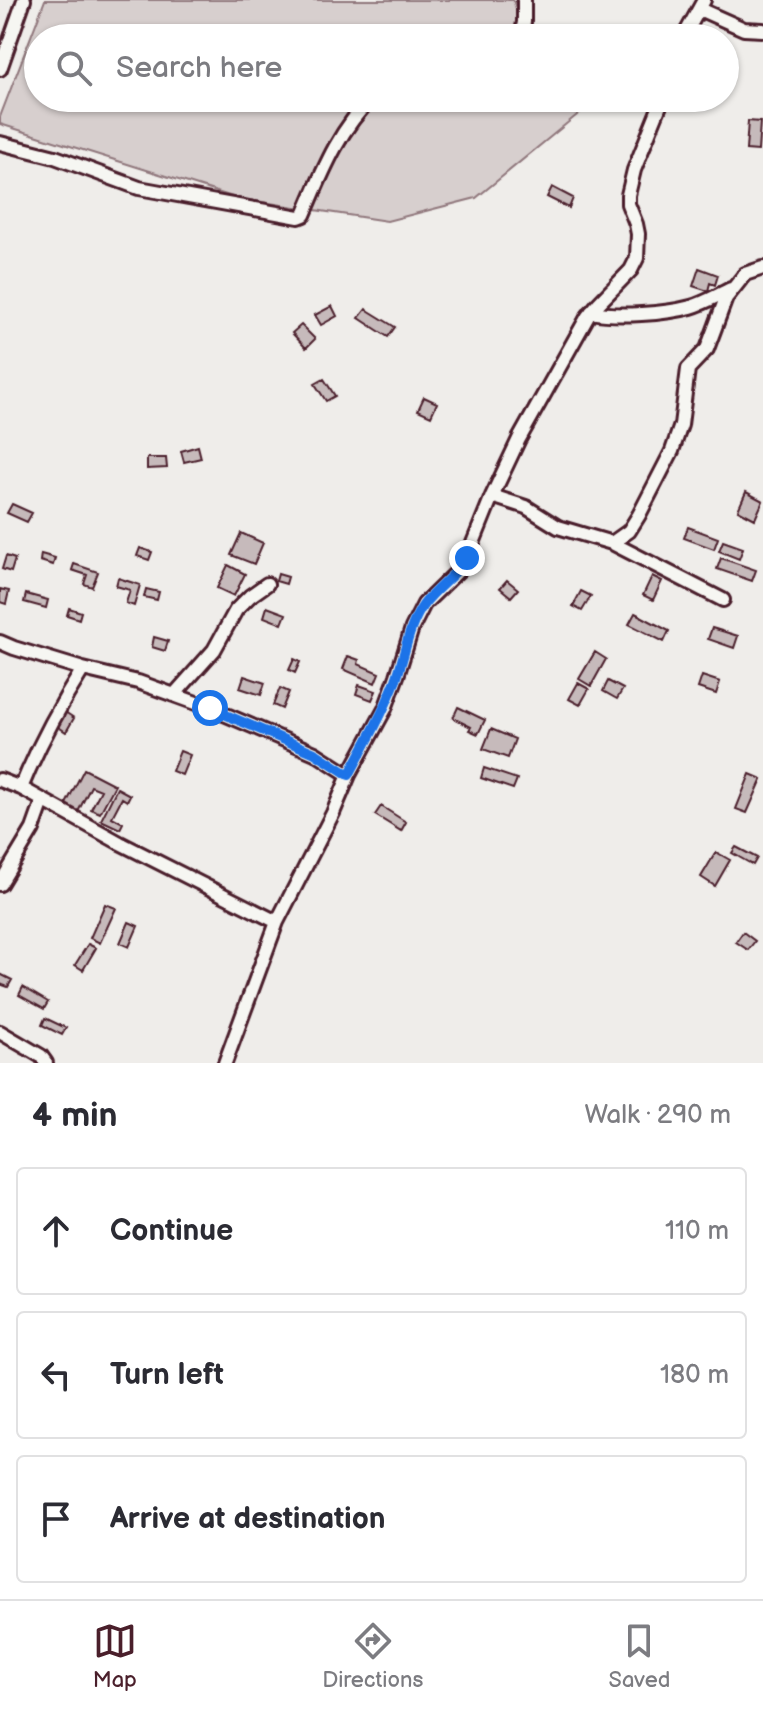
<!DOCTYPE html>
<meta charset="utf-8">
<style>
body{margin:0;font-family:"Balsamiq Sans",sans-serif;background:#f2f2f3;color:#2b2b33}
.stop{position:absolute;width:24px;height:24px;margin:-18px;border:6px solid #1a73e8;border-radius:50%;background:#fff}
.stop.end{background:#1a73e8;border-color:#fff;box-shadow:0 2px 8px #0008}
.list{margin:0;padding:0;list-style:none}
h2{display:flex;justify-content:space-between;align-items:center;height:104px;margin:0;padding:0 32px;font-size:34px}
h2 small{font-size:26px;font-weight:400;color:#7c7c81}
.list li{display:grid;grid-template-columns:52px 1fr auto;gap:24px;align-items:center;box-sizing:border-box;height:128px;margin:0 16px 16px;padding:0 16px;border:2px solid #e1e1e2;border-radius:8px}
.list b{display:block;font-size:30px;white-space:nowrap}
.list em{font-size:26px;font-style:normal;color:#7c7c81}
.icon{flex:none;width:44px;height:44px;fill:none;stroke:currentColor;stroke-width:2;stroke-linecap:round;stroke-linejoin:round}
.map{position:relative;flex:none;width:763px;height:1063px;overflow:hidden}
.search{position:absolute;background:#fff;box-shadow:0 2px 6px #0004;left:24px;right:24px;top:24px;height:88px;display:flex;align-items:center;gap:20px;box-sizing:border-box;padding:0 28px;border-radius:44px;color:#7c7c81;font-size:30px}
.sheet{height:536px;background:#fff}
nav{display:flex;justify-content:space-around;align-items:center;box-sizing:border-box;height:112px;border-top:2px solid #e1e1e2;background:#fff;font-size:22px;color:#7c7c81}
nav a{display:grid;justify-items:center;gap:4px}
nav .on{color:#4a1f2b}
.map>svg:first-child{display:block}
.green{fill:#d7cfce;stroke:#90777c;stroke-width:2}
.building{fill:#c6babb;stroke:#4a1f2b;stroke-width:2}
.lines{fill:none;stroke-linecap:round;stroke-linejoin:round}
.minor-casing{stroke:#4a1f2b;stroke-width:18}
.minor{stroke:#f6f6f2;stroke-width:12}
.route{stroke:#1a73e8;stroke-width:10}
</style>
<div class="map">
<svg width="763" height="1063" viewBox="0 0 763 1063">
<rect width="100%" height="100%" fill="#efedea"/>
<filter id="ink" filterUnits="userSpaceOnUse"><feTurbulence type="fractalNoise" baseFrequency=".0125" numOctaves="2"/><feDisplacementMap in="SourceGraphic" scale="16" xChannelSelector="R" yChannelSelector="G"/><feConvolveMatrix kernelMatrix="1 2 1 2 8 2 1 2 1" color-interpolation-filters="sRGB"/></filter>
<g filter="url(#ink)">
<path class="green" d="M45 0H513L526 38H38V98H570L582 111 476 198 387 221 236 198 0 124V117Z"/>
<path class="building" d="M748 121 760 122 758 151 746 150Z
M552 187 573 198 569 208 547 197Z
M699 268 718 275 715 285 710 283 708 291 693 286Z
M332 306 337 316 321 325 315 315Z
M366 309 395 327 388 337 359 318Z
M301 325 315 339 306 348 292 333Z
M324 379 335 396 326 401 315 384Z
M424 397 437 403 431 416 418 410Z
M198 446 201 458 184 462 181 451Z
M147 458H166L167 468 147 469Z
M746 492 763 501 755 519 738 510Z
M12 504 32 513 27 522 7 513Z
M688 527 718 538 714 549 684 538Z
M241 533 263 543 254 564 231 555Z
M723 541 743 548 739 559 719 551Z
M140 548 152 552 149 560 137 556Z
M41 554 55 558 53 565 40 561Z
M6 556 15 559 11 572 2 569Z
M721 558 756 570 752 581 717 569Z
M74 564 98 572 92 587 84 584 87 575 72 570Z
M228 565 245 574 234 596 217 588Z
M278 574 288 577 286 584 276 581Z
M652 576 662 581 653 600 643 595Z
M118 578 140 585 134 606 126 603 130 590 116 586Z
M507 580 518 589 511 597 500 588Z
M0 589 9 591 6 604 0 602Z
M146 589 159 592 157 600 144 597Z
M581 591 591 596 582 611 573 606Z
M26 594 48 600 46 608 24 602Z
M267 607 286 614 282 624 264 617Z
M69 608 81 612 79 619 67 615Z
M635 613 669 631 664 642 629 624Z
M712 628 738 636 734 648 708 639Z
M154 637 168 641 165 651 152 647Z
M595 652 606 659 591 686 579 679Z
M348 656 359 660 358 664 379 673 375 683 343 669Z
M294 659 300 662 295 673 289 670Z
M244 676 265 683 261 695 240 688Z
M702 676 720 682 716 694 698 688Z
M608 681 623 689 617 699 603 691Z
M578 683 589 689 580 705 569 699Z
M359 685 376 691 372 700 356 694Z
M280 688 289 692 282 709 273 705Z
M458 707 485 720 478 734 469 730 471 727 453 718Z
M65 712 74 718 66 732 57 726Z
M491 729 515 739 508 758 483 749Z
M180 751 190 755 182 775 172 771Z
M484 768 517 779 513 789 481 778Z
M84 769 115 785 100 813 91 809 101 790 91 786 78 812 65 806Z
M750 774 762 779 747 813 736 809Z
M117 788 130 795 127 801 122 798 112 817 123 823 120 829 101 820Z
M381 806 406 822 401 831 375 815Z
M736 847 757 858 753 865 732 853Z
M716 852 730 860 715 886 701 877Z
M105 904 116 908 100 943 90 938Z
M129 922 138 926 129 947 120 943Z
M743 932 755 941 748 950 736 942Z
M88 944 96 948 83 970 75 965Z
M0 974 12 980 8 987 0 984Z
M23 987 48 1002 44 1009 19 995Z
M45 1018 66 1028 62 1035 42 1025Z"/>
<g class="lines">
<defs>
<path id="minor" d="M699 9 744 29 763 30
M521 38 524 22V0
M683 38 704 0
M0 69 24 0
M0 143 55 157 139 188 299 217 304 215C322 173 339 129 372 98
M591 312C618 317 665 314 691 307 705 303 718 295 731 289
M492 496 526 507 558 527 612 543 723 600
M612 543 629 531 639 515 672 451 681 425 688 369 707 349 726 298 745 274 763 268
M0 642 14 648 83 669 138 682 210 708 315 753 349 775
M174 695 214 650 236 610 250 596 267 584
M0 780 21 788 120 843 277 922
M21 788C38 746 59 707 83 669
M0 884 33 829 43 801
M0 1032 41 1056 46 1063
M225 1063 277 922 333 813 349 775 385 709 397 676 412 628 424 604 459 570 467 558 492 496 519 439 588 316 598 304 631 270 637 258 638 234 636 224 628 204V195L634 170 663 98"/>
</defs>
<use href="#minor" class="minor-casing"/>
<use href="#minor" class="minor"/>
</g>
</g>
<g class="lines" filter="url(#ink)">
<path class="route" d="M210 708 315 753 349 775C366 744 383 713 396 680 405 655 408 626 424 604 437 587 455 576 467 558"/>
</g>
</svg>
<div class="stop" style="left:210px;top:708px"></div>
<div class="stop end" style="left:467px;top:558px"></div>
<div class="search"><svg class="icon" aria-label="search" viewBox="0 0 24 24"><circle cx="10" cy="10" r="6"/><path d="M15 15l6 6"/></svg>Search here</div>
</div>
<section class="sheet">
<h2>4 min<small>Walk · 290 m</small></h2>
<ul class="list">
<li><svg class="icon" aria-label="ahead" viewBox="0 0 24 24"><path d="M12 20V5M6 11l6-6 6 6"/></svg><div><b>Continue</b></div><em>110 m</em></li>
<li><svg class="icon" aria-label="left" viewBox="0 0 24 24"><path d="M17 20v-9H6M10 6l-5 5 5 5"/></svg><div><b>Turn left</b></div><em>180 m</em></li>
<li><svg class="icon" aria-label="arrive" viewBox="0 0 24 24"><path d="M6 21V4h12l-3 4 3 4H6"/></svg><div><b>Arrive at destination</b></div></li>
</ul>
</section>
<nav>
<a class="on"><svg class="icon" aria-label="map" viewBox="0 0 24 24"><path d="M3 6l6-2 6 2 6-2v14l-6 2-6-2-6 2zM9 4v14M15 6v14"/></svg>Map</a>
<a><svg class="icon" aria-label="directions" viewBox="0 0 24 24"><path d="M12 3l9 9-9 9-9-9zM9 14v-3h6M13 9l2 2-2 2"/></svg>Directions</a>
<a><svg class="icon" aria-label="saved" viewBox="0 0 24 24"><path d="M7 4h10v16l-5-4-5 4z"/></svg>Saved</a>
</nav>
